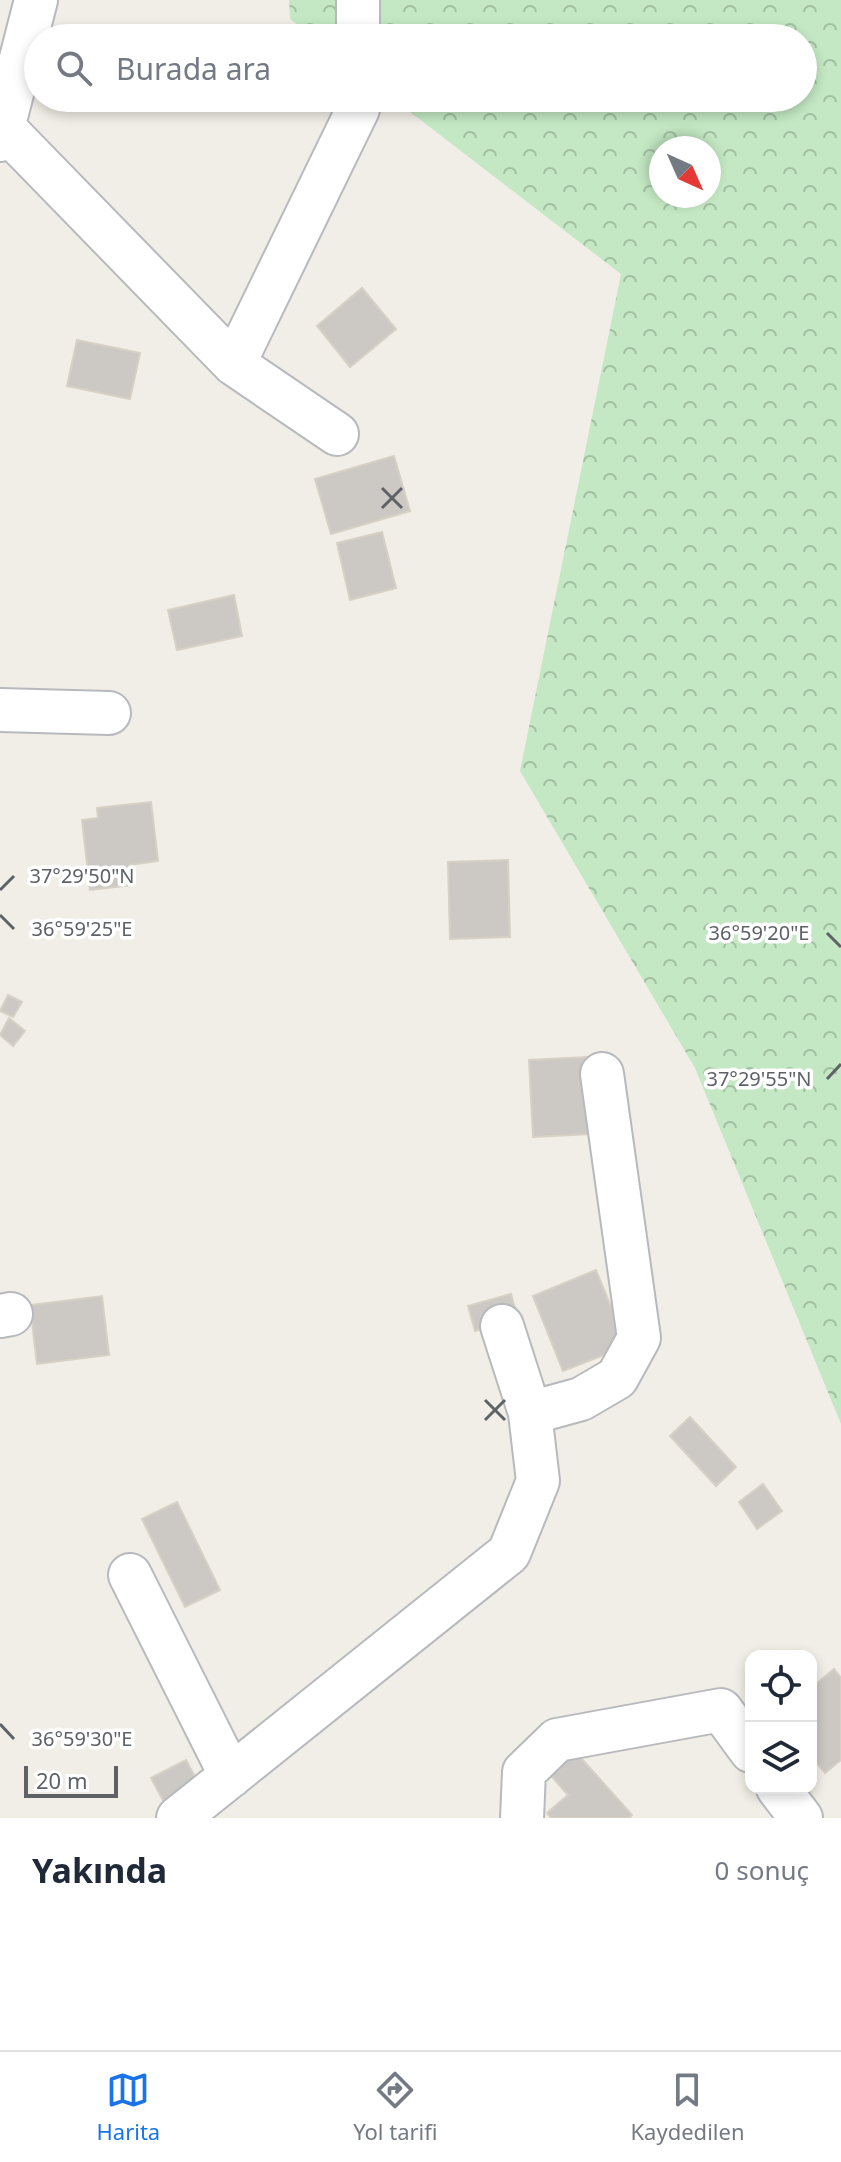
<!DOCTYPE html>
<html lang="tr">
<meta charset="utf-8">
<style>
body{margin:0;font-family:"Noto Sans",sans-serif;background:#f6f6f7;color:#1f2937}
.controls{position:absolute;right:24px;bottom:24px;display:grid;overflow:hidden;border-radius:16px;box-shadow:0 4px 12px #0003}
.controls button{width:72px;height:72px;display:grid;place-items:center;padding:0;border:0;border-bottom:2px solid #e0e1e3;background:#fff;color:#1f2937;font:40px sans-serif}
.compass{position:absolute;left:649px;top:136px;width:72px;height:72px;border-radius:50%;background:#fff;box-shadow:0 4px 12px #0003;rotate:135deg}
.scale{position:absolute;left:24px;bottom:20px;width:94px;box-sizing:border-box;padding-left:8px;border:4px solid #5e6267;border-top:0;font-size:22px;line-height:28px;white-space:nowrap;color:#5e6267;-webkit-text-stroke:6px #fff;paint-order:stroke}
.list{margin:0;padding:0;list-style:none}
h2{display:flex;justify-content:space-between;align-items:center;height:104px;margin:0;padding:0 32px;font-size:34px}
h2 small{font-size:26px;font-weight:400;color:#747a83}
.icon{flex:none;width:44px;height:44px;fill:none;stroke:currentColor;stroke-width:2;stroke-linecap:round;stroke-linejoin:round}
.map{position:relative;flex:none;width:841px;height:1818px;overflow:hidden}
.search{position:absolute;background:#fff;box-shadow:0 4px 12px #0003;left:24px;right:24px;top:24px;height:88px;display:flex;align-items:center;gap:20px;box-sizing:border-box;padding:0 28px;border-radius:44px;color:#747a83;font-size:30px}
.sheet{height:232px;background:#fff}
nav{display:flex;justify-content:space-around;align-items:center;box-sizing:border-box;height:112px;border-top:2px solid #e0e1e3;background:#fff;font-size:22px;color:#747a83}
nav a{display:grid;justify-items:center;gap:4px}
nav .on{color:#1a73e8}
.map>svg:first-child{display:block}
.forest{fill:url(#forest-crowns);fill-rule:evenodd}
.building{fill:#ccc9c4;stroke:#d6d0c5;stroke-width:2}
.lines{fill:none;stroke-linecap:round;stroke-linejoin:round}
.minor-casing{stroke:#b7b9bd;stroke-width:46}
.minor{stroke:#fff;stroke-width:42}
.ticks{fill:none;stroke:#5e6267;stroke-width:3}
.ticks-label{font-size:20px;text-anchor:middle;fill:#5e6267;stroke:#fff;stroke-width:7;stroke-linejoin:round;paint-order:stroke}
</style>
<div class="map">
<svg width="841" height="1818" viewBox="0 0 841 1818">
<defs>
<pattern id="forest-crowns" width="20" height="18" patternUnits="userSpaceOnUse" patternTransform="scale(2)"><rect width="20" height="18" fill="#c3e8c3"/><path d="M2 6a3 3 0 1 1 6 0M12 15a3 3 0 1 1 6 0" fill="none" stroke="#a2bfa2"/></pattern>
</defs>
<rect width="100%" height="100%" fill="#f1eee7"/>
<path class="forest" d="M289 0H841V1424L695 1068 520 771 621 274 392 98H803V38H314L290 19ZM661 148H709V196H661Z"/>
<path class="building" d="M362 288 396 329 350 367 317 326Z
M77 340 140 353 130 399 67 386Z
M394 456 410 511 331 534 315 479Z
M382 532 396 588 350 600 337 543Z
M234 595 242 636 177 650 168 610Z
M151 802 158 861 130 865 132 885 90 890 82 820 98 818 97 808Z
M508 860 510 937 450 939 448 862Z
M8 995 22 1002 13 1017 0 1011Z
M9 1018 25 1031 13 1046 0 1035Z
M587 1057 591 1134 533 1137 529 1060Z
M596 1270 627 1346 563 1371 533 1296Z
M511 1294 518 1319 475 1331 468 1306Z
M102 1296 109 1355 37 1364 30 1305Z
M690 1417 736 1467 716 1486 670 1436Z
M763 1484 782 1511 757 1529 739 1502Z
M177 1502 220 1590 185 1607 142 1519Z
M834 1669 841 1678V1760L825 1773 811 1756V1688Z
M573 1749 632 1815 629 1818H551L547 1813 568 1795 547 1771Z
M186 1760 201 1788 166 1806 151 1778Z"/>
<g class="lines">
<defs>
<path id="minor" d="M358 38V0
M3 127 234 364 337 434
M0 140 36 0
M234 364 358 109V98
M0 710 109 713
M0 1316 11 1314
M530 1413 581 1399 617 1378 639 1338 602 1074
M130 1575 231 1776
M778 1788 801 1818
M178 1818 509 1553 538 1481 530 1413 502 1326
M522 1818 524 1772 557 1740 721 1710 751 1751"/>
</defs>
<use href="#minor" class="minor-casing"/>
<use href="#minor" class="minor"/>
</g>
<path class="ticks" d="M382 488 402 508M382 508 402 488M0 890 14 876M0 915 14 929M827 933 841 947M827 1079 841 1064M485 1400 505 1420M485 1420 505 1400M0 1724 14 1739"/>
<g class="ticks-label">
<text x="82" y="883">37°29'50"N</text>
<text x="82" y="936">36°59'25"E</text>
<text x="759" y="940">36°59'20"E</text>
<text x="759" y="1086">37°29'55"N</text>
<text x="82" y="1746">36°59'30"E</text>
</g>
</svg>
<div class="controls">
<button><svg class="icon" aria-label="locate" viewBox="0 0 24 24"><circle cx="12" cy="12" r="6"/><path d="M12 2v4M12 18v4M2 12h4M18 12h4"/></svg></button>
<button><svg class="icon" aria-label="layers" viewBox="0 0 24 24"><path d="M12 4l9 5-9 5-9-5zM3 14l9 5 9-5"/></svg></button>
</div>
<svg class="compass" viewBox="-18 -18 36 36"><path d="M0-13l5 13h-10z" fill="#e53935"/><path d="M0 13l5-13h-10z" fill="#747a83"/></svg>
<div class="scale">20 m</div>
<div class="search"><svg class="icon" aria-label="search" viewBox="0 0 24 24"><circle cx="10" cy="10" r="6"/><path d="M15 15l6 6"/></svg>Burada ara</div>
</div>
<section class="sheet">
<h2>Yakında<small>0 sonuç</small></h2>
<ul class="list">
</ul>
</section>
<nav>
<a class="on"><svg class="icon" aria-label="map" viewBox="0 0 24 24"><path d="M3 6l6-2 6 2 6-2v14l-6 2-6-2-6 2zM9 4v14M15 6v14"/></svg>Harita</a>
<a><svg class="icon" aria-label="directions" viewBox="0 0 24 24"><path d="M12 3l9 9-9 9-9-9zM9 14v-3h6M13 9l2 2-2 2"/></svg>Yol tarifi</a>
<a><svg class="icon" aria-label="saved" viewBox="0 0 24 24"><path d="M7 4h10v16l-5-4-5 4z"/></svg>Kaydedilen</a>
</nav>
